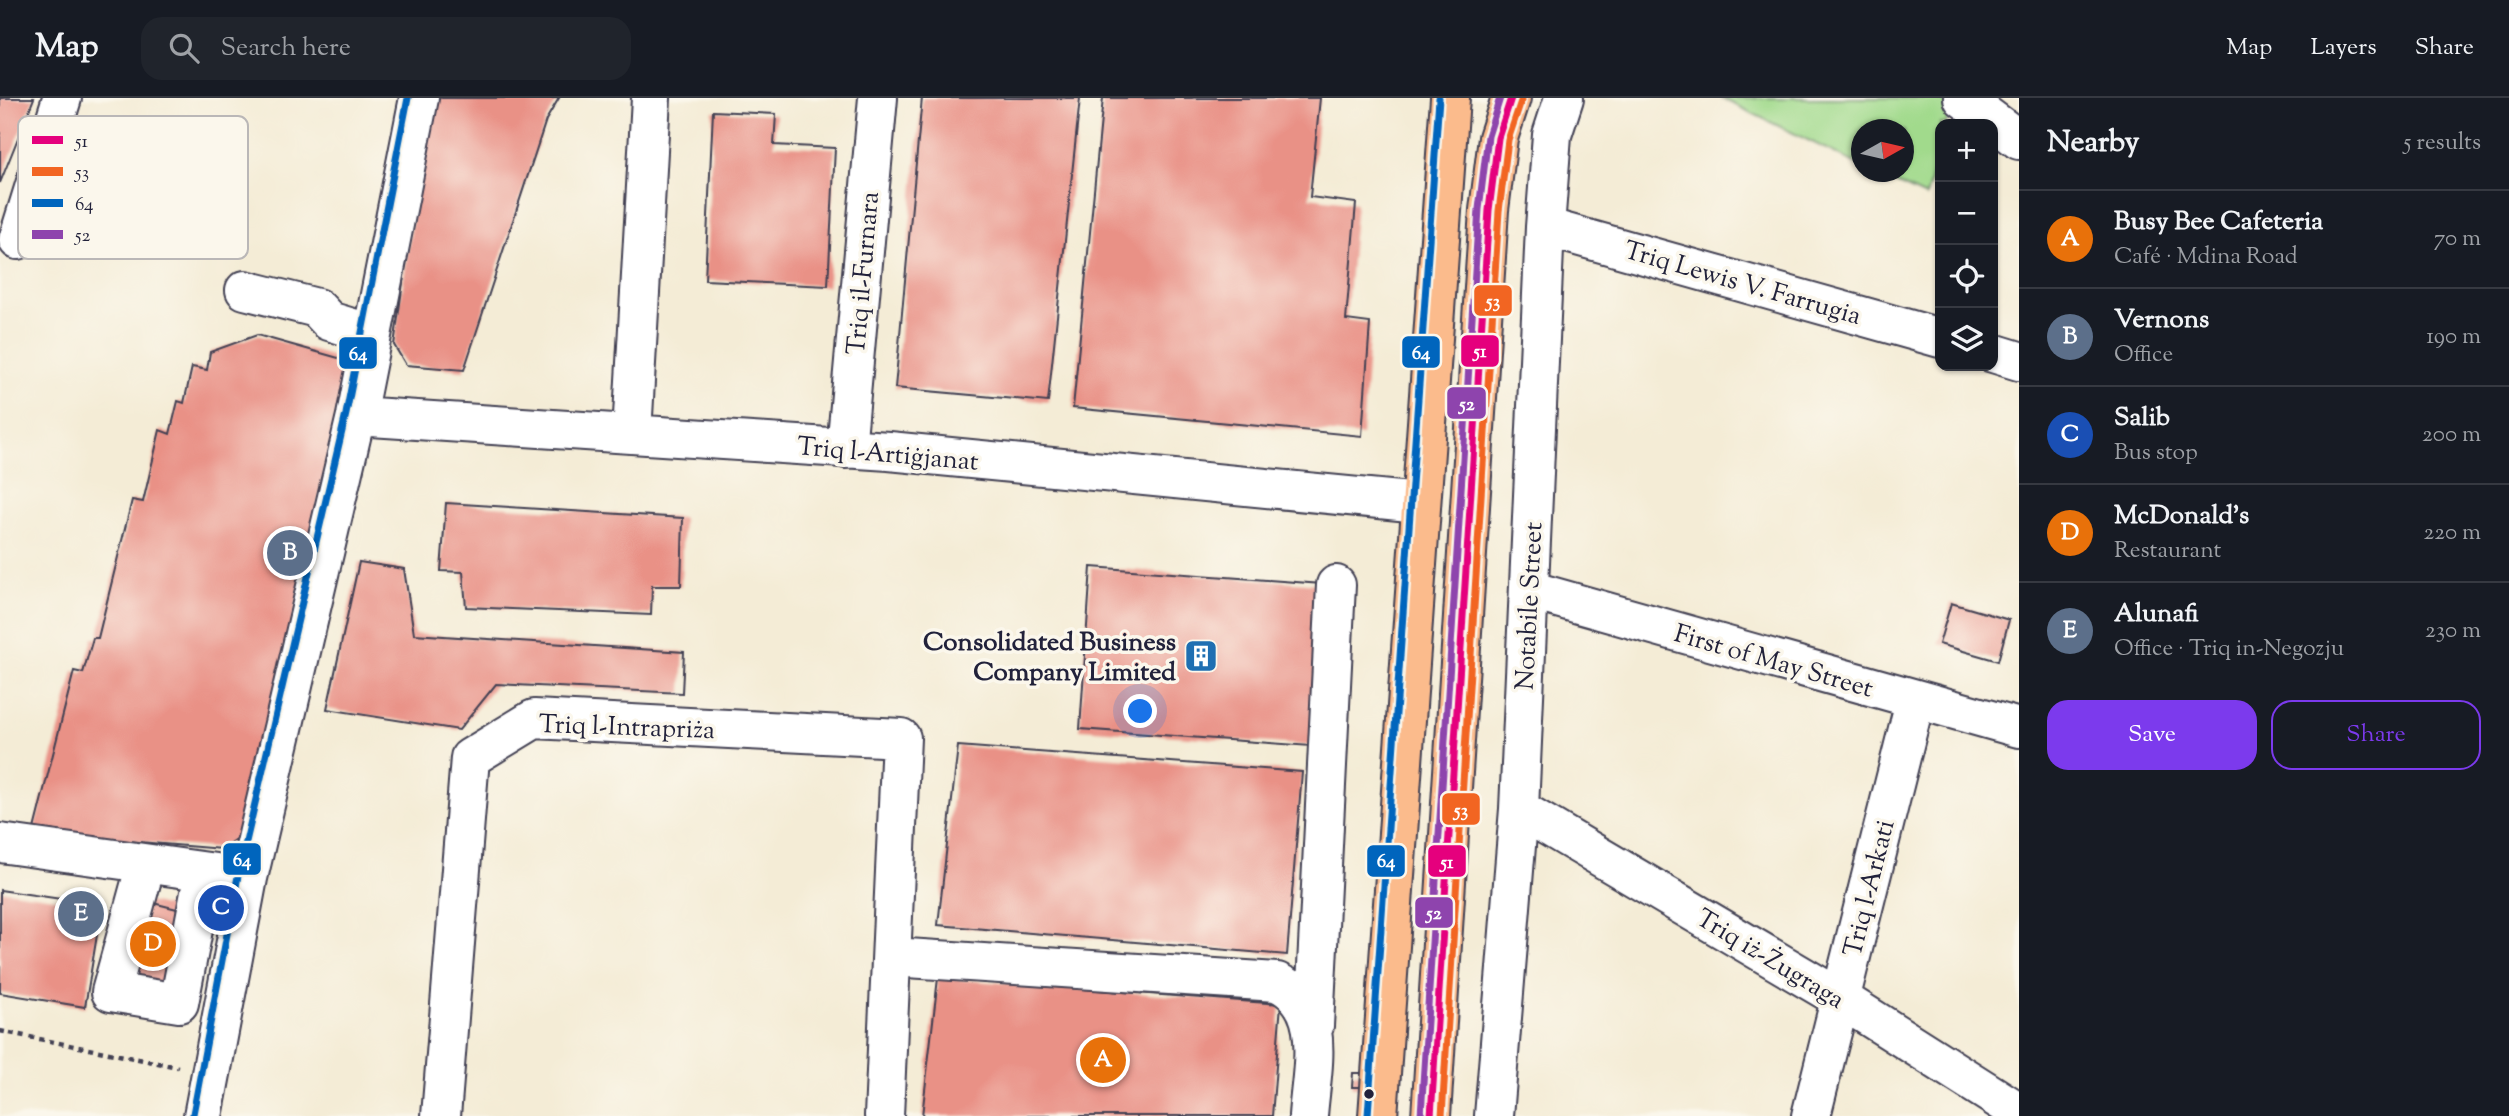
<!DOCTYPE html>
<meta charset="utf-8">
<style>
body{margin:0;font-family:"Sorts Mill Goudy",serif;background:#20242c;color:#f1f3f6}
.controls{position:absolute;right:21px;top:21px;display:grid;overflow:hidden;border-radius:14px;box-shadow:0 2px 5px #0004}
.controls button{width:63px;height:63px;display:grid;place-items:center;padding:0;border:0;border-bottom:2px solid #363941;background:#171b24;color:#f1f3f6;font:35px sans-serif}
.compass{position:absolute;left:1851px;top:21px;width:63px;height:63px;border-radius:50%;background:#171b24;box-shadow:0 2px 5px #0004;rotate:82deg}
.you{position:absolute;left:1141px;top:614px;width:24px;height:24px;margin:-18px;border:5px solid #fff;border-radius:50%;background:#1a73e8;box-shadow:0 0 0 10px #1a73e833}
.badge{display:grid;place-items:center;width:46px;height:46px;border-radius:50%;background:#7c3aed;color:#fff;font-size:23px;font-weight:700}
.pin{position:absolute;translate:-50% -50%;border:4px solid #fff;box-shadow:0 2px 7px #0006}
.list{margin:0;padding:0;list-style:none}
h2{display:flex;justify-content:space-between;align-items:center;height:91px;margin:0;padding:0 28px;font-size:30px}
h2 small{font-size:23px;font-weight:400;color:#9ea1a6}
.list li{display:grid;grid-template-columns:46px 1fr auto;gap:21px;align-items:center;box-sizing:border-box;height:98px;padding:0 28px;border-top:2px solid #363941}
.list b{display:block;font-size:26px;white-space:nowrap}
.list p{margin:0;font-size:23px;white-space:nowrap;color:#9ea1a6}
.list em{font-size:23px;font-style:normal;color:#9ea1a6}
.actions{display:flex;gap:14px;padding:21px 28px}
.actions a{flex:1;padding:16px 0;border:2px solid #7c3aed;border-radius:21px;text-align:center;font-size:24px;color:#7c3aed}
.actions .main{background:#7c3aed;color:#fff}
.icon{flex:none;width:38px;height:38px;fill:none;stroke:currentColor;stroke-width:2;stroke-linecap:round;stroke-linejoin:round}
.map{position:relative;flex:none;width:2019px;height:1018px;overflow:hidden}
header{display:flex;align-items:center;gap:42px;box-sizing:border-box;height:98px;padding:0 35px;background:#171b24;border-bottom:2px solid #363941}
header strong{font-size:33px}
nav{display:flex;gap:38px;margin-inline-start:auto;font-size:24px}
.search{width:490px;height:63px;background:#20242c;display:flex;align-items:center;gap:18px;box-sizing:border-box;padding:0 24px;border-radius:21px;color:#9ea1a6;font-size:26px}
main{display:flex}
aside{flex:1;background:#171b24}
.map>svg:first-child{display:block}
.green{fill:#a1da8c;stroke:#627e64;stroke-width:2}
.building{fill:#e99186}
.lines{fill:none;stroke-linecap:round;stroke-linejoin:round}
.minor-casing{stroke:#424052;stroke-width:42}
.major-casing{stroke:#424052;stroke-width:42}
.path{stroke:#424052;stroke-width:4.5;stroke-dasharray:5 5;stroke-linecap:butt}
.minor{stroke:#fff;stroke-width:38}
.major{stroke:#fbbb8c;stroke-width:38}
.bus-1-casing{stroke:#fbf7ec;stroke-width:12}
.bus-2-casing{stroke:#fbf7ec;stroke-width:12}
.bus-3-casing{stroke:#fbf7ec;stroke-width:12}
.bus-4-casing{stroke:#fbf7ec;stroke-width:12}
.bus-1{stroke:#e5007d;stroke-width:7}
.bus-2{stroke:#f26522;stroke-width:7}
.bus-3{stroke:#0065bd;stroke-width:7}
.bus-4{stroke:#8e44ad;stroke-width:7}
.bus-dot{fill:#22223b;stroke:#fbf7ec;stroke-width:2.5}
.labels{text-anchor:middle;stroke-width:7;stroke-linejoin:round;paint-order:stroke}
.street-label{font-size:26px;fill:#22223b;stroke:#fbf7ec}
.poi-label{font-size:26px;font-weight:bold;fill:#22223b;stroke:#fbf7ec;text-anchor:end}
.key{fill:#fbf7ec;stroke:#bab7b7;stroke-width:2}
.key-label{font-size:19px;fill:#22223b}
.line-badge{stroke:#fbf7ec;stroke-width:2.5}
.badge-label{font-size:19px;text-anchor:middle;font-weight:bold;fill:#fff}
</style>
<header>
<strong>Map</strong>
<div class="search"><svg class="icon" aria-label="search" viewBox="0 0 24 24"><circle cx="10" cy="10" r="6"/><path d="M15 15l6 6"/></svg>Search here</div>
<nav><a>Map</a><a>Layers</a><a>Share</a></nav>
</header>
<main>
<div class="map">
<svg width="2019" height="1018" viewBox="0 0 2019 1018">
<rect width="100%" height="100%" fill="#fbf7ec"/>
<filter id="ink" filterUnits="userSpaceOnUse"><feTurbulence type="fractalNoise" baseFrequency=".0143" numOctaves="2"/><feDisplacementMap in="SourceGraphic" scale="14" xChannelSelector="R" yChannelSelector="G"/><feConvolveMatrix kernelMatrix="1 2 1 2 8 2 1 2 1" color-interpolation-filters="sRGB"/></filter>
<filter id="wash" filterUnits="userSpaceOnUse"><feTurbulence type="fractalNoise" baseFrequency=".00686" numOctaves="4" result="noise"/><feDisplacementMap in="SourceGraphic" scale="28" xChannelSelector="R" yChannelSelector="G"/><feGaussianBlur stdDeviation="1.57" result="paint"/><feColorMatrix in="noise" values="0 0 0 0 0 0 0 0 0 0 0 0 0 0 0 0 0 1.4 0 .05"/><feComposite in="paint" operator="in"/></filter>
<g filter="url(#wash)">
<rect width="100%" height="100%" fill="#f4ecd6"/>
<path class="green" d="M1721 0H1938L1951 10 1946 26H1940V47L1926 99 1872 74H1904V32H1862L1861 68Z"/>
<g id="blocks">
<path class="building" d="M0 0H34L0 85Z
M435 0H559L546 22 464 272 406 267 394 247 421 60Z
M922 0H1080L1048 304 895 290Z
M1103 0H1320L1310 99 1356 105 1346 222 1370 225 1362 338 1073 310Z
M713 13 776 16 774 47 835 50 828 188 705 182Z
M257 237 349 263 248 733 222 751 33 735 74 573 83 575 93 540H98L132 402 143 404 160 332 170 336 178 303 184 305 192 269 207 272 210 254Z
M446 405 683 420 681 488H652L651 517 466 509 463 474 441 473Z
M359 464 404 471 414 536 684 554 682 595 496 586 459 632 327 611Z
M1091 469 1322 486 1311 648 1080 631Z
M1951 505 2009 522 1998 563 1939 546Z
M958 648 1302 674 1287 857 938 827Z
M0 792 102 807 85 909 0 895Z
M145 803 181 812 167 890 122 880Z
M938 880 1281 906 1272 1018H922Z
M1353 975H1361V989H1352Z"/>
</g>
</g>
<g filter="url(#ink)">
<use href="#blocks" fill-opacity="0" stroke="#424052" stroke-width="2"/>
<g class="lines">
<defs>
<path id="minor" d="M1963 0 2019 42
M1545 129 1940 240
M18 142 62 0
M245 192 317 210 329 223 372 236
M1993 255 2019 263
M356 318 889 353 1420 405
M632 336 651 0
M846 351 878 0
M1529 492 2019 630
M1519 711 1841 901 2019 1014
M0 745 230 777
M146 766 111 894 179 905 204 774
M892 859 1277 884C1329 907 1311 973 1308 1018
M1314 928 1336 487
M203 1018 248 780 356 318 419 0
M441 1018 470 660 534 621 901 640 884 1018
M1494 1018 1519 711 1545 129 1552 37 1564 0
M1811 1018 1915 603"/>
<path id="major" d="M1378 1018 1450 0
M1431 1018 1489 112 1498 40 1511 0"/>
</defs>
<use href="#minor" class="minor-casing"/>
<use href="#major" class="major-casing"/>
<path class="path" d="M0 933 178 969"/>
<use href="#minor" class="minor"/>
<use href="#major" class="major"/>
<defs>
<path id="bus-1" d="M1431 1018 1489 112 1498 40 1511 0"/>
<path id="bus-2" d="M1442 1018 1499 113 1508 42 1521 3"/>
<path id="bus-3" d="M193 1016 238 778 346 316 408 0
M1368 1017 1439 0"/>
<path id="bus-4" d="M1421 1017 1479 111 1488 38 1500 0"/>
</defs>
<use href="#bus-1" class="bus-1-casing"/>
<use href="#bus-2" class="bus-2-casing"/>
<use href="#bus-3" class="bus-3-casing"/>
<use href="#bus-4" class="bus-4-casing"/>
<use href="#bus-1" class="bus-1"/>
<use href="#bus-2" class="bus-2"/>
<use href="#bus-3" class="bus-3"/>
<use href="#bus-4" class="bus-4"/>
</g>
</g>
<defs>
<symbol id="building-square" viewBox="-11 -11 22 22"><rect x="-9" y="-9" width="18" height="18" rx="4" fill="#1f6fb2" stroke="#fbf7ec"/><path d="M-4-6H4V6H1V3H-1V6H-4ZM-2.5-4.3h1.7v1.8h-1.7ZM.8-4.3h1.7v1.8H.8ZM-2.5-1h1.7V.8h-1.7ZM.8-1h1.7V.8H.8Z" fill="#fff"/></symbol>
</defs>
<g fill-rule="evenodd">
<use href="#building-square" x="1182" y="539" width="38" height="38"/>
</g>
<circle class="bus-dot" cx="1369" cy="996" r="6"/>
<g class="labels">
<g class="street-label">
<text transform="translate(862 175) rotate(-85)" y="9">Triq il-Furnara</text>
<text transform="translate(1743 184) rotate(16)" y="9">Triq Lewis V. Farrugia</text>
<text transform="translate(888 355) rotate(5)" y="9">Triq l-Artiġjanat</text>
<text transform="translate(1528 508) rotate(-87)" y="9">Notabile Street</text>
<text transform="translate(1774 562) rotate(16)" y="9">First of May Street</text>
<text transform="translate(627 628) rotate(2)" y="9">Triq l-Intrapriża</text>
<text transform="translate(1868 790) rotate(-76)" y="9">Triq l-Arkati</text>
<text transform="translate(1771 860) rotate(31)" y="9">Triq iż-Żugraga</text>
</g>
<g class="poi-label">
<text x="1176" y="552">Consolidated Business<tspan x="1176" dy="30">Company Limited</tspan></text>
</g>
</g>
<rect x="18" y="18" width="230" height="143" rx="10" class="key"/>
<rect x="32" y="38" width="31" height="8" fill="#e5007d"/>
<rect x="32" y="69" width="31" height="9" fill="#f26522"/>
<rect x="32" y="101" width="31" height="8" fill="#0065bd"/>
<rect x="32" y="132" width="31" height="9" fill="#8e44ad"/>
<g class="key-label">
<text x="75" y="49">51</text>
<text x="75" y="80">53</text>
<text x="75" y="112">64</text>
<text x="75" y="143">52</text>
</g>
<g class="line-badge">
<rect x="1473" y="186" width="40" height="33" rx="7" fill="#f26522"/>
<rect x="1460" y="236" width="40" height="34" rx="7" fill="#e5007d"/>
<rect x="1401" y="237" width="40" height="34" rx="7" fill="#0065bd"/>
<rect x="338" y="238" width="40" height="34" rx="7" fill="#0065bd"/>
<rect x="1446" y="288" width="41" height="34" rx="7" fill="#8e44ad"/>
<rect x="1441" y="694" width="40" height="34" rx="7" fill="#f26522"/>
<rect x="222" y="744" width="40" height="34" rx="7" fill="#0065bd"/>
<rect x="1366" y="746" width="40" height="34" rx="7" fill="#0065bd"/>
<rect x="1427" y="746" width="40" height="34" rx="7" fill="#e5007d"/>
<rect x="1414" y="798" width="40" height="33" rx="7" fill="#8e44ad"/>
</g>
<g class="badge-label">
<text x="1493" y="209">53</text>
<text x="1480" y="259">51</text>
<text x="1421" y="261">64</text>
<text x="358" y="262">64</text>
<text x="1467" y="312">52</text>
<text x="1461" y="718">53</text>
<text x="242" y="768">64</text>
<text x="1386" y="769">64</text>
<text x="1447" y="770">51</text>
<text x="1434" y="821">52</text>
</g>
</svg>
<div class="controls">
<button>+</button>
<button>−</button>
<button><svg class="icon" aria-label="locate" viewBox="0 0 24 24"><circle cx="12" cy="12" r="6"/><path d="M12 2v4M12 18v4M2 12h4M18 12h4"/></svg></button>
<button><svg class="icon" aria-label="layers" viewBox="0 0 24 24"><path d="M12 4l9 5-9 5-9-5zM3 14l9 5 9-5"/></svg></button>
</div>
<svg class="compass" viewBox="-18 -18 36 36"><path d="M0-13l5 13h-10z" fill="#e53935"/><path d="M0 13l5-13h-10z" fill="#9ea1a6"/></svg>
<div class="you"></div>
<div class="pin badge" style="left:1103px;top:962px;background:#e8710a">A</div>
<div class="pin badge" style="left:290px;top:455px;background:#5c6f8a">B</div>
<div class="pin badge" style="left:221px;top:810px;background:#1a4fb4">C</div>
<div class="pin badge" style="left:153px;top:846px;background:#e8710a">D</div>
<div class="pin badge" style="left:81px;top:816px;background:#5c6f8a">E</div>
</div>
<aside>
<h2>Nearby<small>5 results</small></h2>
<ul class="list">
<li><span class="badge" style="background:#e8710a">A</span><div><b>Busy Bee Cafeteria</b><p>Café · Mdina Road</p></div><em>70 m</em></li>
<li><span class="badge" style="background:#5c6f8a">B</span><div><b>Vernons</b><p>Office</p></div><em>190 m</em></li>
<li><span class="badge" style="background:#1a4fb4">C</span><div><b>Salib</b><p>Bus stop</p></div><em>200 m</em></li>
<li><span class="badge" style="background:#e8710a">D</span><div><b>McDonald's</b><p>Restaurant</p></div><em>220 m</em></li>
<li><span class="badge" style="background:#5c6f8a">E</span><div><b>Alunafi</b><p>Office · Triq in-Negozju</p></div><em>230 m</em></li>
</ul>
<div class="actions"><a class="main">Save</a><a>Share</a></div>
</aside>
</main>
